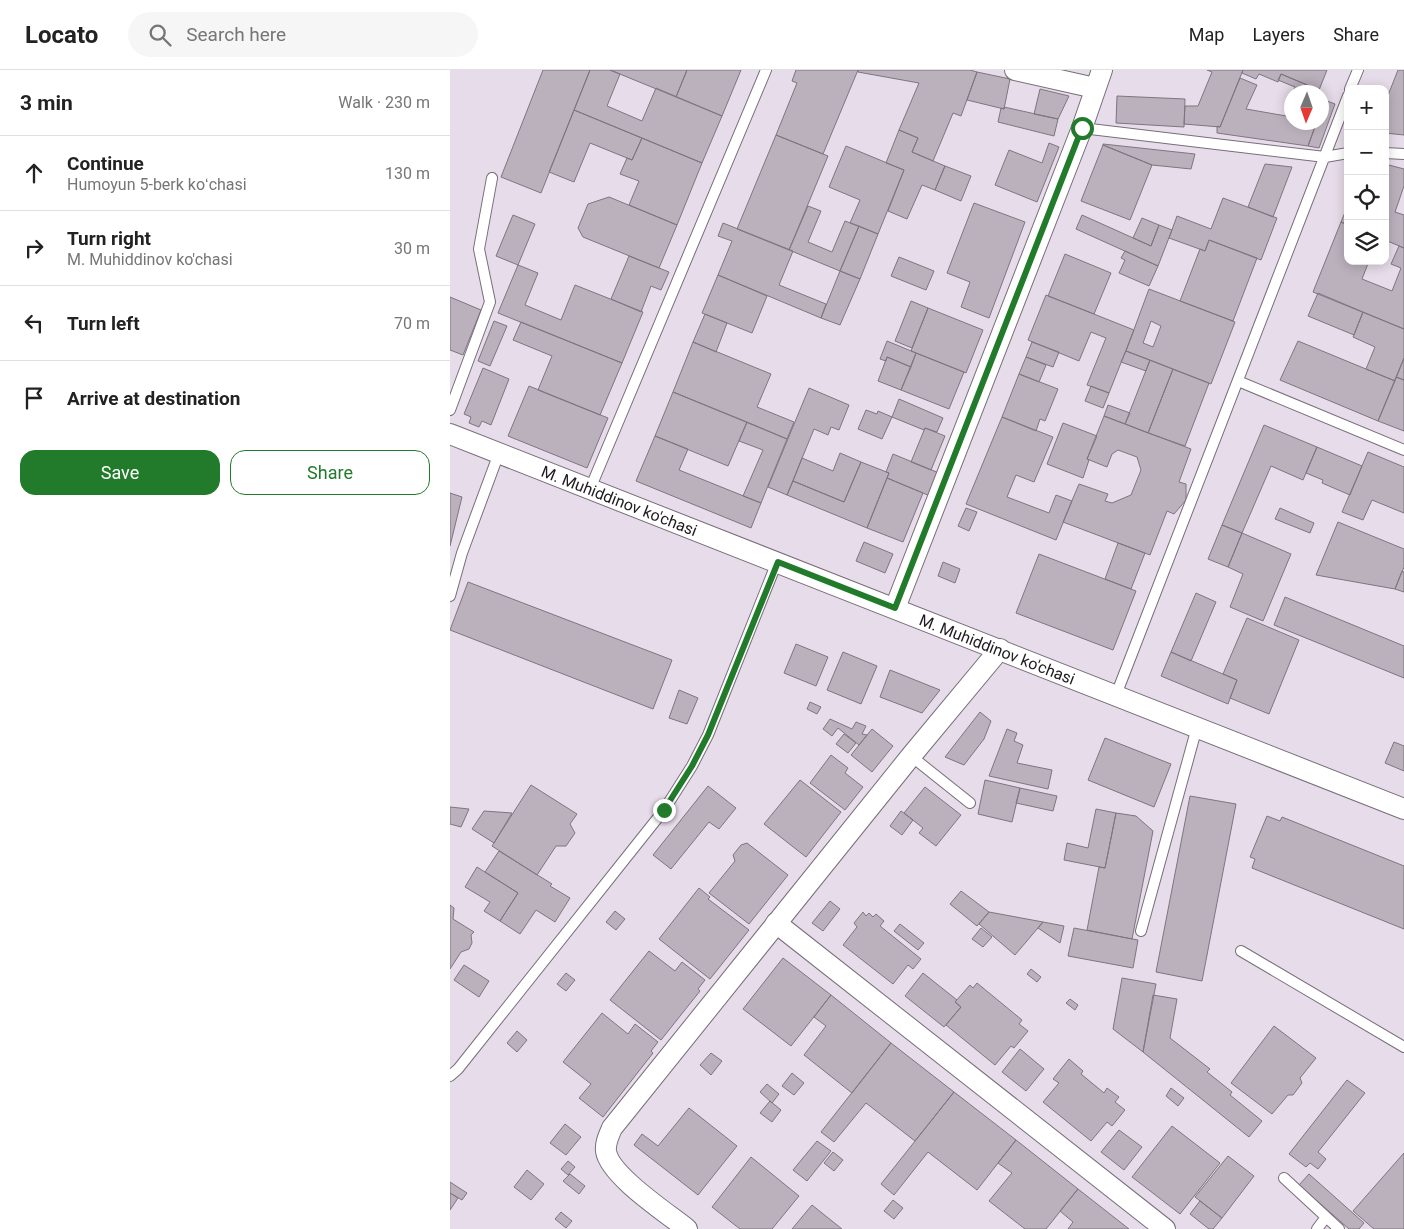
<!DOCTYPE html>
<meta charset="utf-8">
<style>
body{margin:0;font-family:Roboto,sans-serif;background:#f6f6f6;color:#222}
.controls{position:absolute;right:15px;top:15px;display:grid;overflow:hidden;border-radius:10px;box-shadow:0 2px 12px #0003}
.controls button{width:45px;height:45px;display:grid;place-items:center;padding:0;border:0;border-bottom:1px solid #e0e0e0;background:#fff;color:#222;font:25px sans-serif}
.compass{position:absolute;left:834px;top:15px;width:45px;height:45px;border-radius:50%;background:#fff;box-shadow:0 2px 12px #0003;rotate:182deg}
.stop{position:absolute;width:15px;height:15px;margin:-11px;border:4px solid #227b2a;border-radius:50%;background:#fff}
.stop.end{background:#227b2a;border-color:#fff;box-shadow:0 1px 5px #0008}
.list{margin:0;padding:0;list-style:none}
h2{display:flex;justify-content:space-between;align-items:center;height:65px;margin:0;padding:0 20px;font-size:21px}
h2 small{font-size:16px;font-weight:400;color:#767676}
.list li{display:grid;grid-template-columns:32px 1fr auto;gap:15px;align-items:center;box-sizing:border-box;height:75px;padding:0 20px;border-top:1px solid #e0e0e0}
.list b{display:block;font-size:19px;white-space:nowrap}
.list p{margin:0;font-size:16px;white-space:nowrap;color:#767676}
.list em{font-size:16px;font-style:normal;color:#767676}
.actions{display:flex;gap:10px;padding:15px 20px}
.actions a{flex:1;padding:11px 0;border:1px solid #227b2a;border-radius:15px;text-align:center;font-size:18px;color:#227b2a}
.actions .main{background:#227b2a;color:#fff}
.icon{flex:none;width:28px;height:28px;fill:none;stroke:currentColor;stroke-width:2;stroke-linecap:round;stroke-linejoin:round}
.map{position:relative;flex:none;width:954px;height:1159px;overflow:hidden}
header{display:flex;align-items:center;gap:30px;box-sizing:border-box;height:70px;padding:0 25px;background:#fff;border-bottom:1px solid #e0e0e0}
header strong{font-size:24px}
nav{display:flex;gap:28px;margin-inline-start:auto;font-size:18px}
.search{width:350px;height:45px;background:#f6f6f6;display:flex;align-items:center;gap:12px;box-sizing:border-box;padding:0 18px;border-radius:28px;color:#767676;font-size:19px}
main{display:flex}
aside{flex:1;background:#fff}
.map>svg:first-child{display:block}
.building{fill:#bbb1bd;stroke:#7f7581;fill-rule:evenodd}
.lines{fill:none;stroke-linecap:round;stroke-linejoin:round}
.lane-casing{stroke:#786e7a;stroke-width:12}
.street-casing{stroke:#786e7a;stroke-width:22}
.lane{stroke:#fff;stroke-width:10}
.street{stroke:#fff;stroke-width:20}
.route{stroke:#227b2a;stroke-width:6}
.labels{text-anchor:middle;stroke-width:4;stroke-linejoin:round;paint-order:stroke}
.street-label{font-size:16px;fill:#1f1b20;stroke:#f4e9f6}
</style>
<header>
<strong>Locato</strong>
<div class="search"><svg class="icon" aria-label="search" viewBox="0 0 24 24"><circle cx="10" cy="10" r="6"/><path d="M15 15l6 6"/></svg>Search here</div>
<nav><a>Map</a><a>Layers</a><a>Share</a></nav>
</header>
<main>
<aside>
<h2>3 min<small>Walk · 230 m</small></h2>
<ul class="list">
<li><svg class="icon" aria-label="ahead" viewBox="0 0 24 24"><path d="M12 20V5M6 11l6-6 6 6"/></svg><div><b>Continue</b><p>Humoyun 5-berk koʻchasi</p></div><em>130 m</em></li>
<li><svg class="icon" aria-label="right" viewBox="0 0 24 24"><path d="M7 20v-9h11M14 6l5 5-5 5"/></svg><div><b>Turn right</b><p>M. Muhiddinov ko'chasi</p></div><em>30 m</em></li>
<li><svg class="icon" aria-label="left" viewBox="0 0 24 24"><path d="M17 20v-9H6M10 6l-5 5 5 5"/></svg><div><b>Turn left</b></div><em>70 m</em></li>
<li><svg class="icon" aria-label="arrive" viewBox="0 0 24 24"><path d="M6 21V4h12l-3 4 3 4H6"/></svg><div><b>Arrive at destination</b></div></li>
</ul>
<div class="actions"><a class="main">Save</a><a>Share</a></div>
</aside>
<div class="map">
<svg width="954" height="1159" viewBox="0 0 954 1159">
<rect width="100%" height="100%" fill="#e7dce9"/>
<path class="building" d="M93 0H140L91 123 51 107Z
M140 0H160L170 4 157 36 192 51 206 18 272 46 252 93 124 40Z
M160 0H237L226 27Z
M237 0H291L272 46 226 27Z
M346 0H408L373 84 326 65 347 13 342 11Z
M408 0H520L527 2 511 46 503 43 483 91 462 82 468 68 449 60 469 13 408 2Z
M757 0H793L770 57 734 54 735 36H748L762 2Z
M793 0H877L869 20 831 4 828 12 809 4 806 9 792 3Z
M948 0H954V65L935 63V33Z
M527 2 560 9 554 39 517 30Z
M831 4 869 20 868 22H843L845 17 828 10Z
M790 8 807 15 796 39 842 47V52L866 54 858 76 767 63V56L770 57Z
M590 19 619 26 608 49 584 44Z
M667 26 735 29 734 57 666 53Z
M842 28V47L835 46Z
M872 29 885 34 869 78 858 76 866 54 864 52H872Z
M554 37 608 49 604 66 548 52 551 38 554 39Z
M124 40 192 68 182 90 140 73 124 112 99 102Z
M449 60 468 68 462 82 495 96 485 120 472 115 457 149 438 141 454 100 436 93Z
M326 65 378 86 339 180 287 159Z
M192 68 252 93 227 155 179 135 189 111 170 104 177 88 182 90Z
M599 73 609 77 587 132 545 115 559 80 592 93Z
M653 74 745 84 741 99 702 95 653 75Z
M653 75 702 95 680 150 631 131Z
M396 76 454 100 428 164 400 153 410 130 379 117Z
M815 94 842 97 823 147 798 137Z
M935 94 954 99V116L945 142 954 145V178L935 170Z
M495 96 521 106 511 131 485 120Z
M159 127 227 155 209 198 133 167 128 158 138 134Z
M773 128 827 148 811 190 759 170 755 181 719 168 727 146 761 159Z
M524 133 575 152 539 248 511 237 520 212 497 203Z
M898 135V155L891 152Z
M358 136 371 141 358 172 382 182 395 151 409 156 390 201 339 180Z
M63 145 85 154 68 195 46 186Z
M632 145 701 176 709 155 722 160 708 196 626 159Z
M692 148 709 155 701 176 683 168Z
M891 152 898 155V191H919L912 209 942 221 951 198 941 194 949 176 954 178V259L863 222Z
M273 153 343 181 329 215 376 234 371 248 268 205 282 171 268 166Z
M409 156 428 164 410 209 390 201Z
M759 170 807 188 783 251 730 231 750 179 755 181Z
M675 181 708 196 699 216 669 203 675 190 671 188Z
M615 184 661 203 644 244 598 226Z
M179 186 219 202 211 220 201 216 191 242 161 229Z
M449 187 484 201 476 220 441 206Z
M68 195 88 203 75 235 111 250 125 215 193 242 172 293 48 243Z
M390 201 410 209 390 255 371 248Z
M268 205 317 226 302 263 252 243Z
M699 219 785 252 761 314 676 281ZM701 251 711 256 703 277 693 273Z
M868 223 913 242 904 265 858 246Z
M596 225 684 260 659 323 637 315 656 268 641 262 629 291 578 270Z
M0 227 31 240 13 285 0 280Z
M461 231 478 238 462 278 445 271Z
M478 238 533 260 516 303 461 281Z
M913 242 954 259V288L945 311 916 299 925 277 903 267Z
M255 244 277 253 266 282 243 272Z
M44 251 57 256 40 296 28 291Z
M71 252 172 293 150 345 88 320 102 286 63 270Z
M437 271 466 283 461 297 437 287 436 291 430 289Z
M848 271 945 311 928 351 830 310Z
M243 272 321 304 307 337 344 352 337 369 223 322Z
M582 272 609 282 603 297 576 287Z
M676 281 700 290 696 301 671 292Z
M466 283 514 302 499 339 451 320Z
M437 287 461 297 451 320 428 311Z
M576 287 596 295 589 312 569 304Z
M954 288V310L946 307Z
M700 290 723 299 698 363 675 354Z
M33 298 59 309 41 355 32 351 29 357 19 353 21 347 14 344Z
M723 299 759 313 735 376 698 363Z
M569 304 608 319 595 351 590 349 586 361 552 347Z
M946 307 954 310V361L928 351Z
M79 316 158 348 137 398 58 366Z
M641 316 659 323 653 338 635 331Z
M359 318 399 335 389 360 381 357 378 365 364 359 337 425 318 417Z
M223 322 297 352 278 396 205 366Z
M449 329 493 348 487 362 475 358 474 360 442 347Z
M658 335 680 343 675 354 654 346Z
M416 340 427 344 428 341 442 347 432 369 408 359Z
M654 346 741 379 729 412 736 414V430L724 444 717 441 700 485 613 452 629 414 658 424 655 431 662 433 681 425 691 400 687 387 668 380 662 384 657 397 637 389Z
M552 347 603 367 584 412 566 405 557 427 599 443 606 425 622 431 606 470 516 434Z
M297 352 337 369 311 433 293 426 313 380 289 371Z
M613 353 647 366 637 389 639 390 633 408 597 394Z
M814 355 867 377 853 410 821 396 792 463 772 455Z
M475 358 495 366 481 400 461 392Z
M205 366 238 379 229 400 311 433 301 458 186 411Z
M867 377 912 396 900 425 872 413 873 410 856 403Z
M918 382 954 397V443L922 430 913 450 892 442Z
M390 383 411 392 394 432 343 411 352 388 383 401Z
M443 384 489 403 480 426 437 408 439 403 436 402Z
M411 392 439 403 417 458 337 425 343 411 394 432Z
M437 408 473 423 453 472 417 458Z
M0 423 12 427 0 476Z
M516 438 527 442 519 461 508 456Z
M830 438 864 453 860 463 825 449Z
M888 452 954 479V497L945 519 866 505Z
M772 455 792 463 778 497 758 489Z
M792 463 841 484 813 551 780 537 793 504 778 497Z
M414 472 443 484 435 503 406 491Z
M668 473 695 483 681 519 655 509Z
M589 484 686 521 663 580 566 543Z
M493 492 510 499 505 513 488 506Z
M952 501 954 502V522L945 519Z
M18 512 222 590 203 639 0 560Z
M746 523 766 532 741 591 721 582Z
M835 527 954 576V608L824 555Z
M797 548 849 570 819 644 780 628 787 610 773 604Z
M346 574 378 587 366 616 334 603Z
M393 582 427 596 411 634 377 620Z
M721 582 787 610 778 634 711 606Z
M440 600 490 620 472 643 430 627Z
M229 620 248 628 237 654 219 648Z
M360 632 371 637 367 644 357 639Z
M530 642 541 651 534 669 514 695 495 687Z
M380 649 402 659 406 652 416 656 412 664 417 665 409 675 388 658 382 666 373 659Z
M422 659 443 676 422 702 401 685Z
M557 659 567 663 564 671 573 675 567 693 602 700 598 719 539 706Z
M394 664 406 673 398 683 386 674Z
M655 668 721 694 704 737 638 710Z
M944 672 954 676V701L935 693Z
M381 685 398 698 395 703 413 717 395 740 360 713Z
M350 710 391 742 356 787 314 754Z
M535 710 570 718 562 752 528 744Z
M81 715 127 744 120 754 125 763 116 776H106L87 805 42 776Z
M258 716 286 738 269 759 259 752 221 799 203 785Z
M475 717 511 745 486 776 469 763 473 758 454 743Z
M570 718 607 726 603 741 566 733Z
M740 726 786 734 752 911 706 902Z
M0 737 19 739 11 757 0 754Z
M646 739 666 743 655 798 614 790 617 773 638 778Z
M34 741 62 743 44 773 22 759Z
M451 741 463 750 452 765 440 756Z
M666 743 686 746 703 761 682 869 637 860 649 797 655 798Z
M817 746 830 751 832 747 954 796V859L802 798 805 789 800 787Z
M297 773 338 805 299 854 259 823 285 791 283 785 291 775Z
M49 781 102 814 100 816 120 828 105 852 86 840 70 864 50 851 68 823 35 802Z
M27 797 68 823 50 851 34 841 40 832 15 817Z
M249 818 260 827 258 829 299 860 260 909 209 869Z
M511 821 539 842 527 856 500 834Z
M380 831 390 839 373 861 362 853Z
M0 835 4 838 3 849 24 862 21 865 22 873 19 879 11 882 0 899Z
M165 841 175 849 166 860 156 852Z
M413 842 416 846 419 843 423 847 426 844 434 851 430 856 471 889 463 899 458 895 443 914 393 875 407 857 404 853Z
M539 842 593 852 565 885 529 854Z
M593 852 614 856 610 873 588 858Z
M450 854 474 873 468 880 444 861Z
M531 858 542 867 533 877 522 869Z
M624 858 688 870 683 898 618 886Z
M199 881 225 901 232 892 255 910 248 919 250 921 211 970 160 930Z
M333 888 381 925 341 976 293 939Z
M14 895 39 911 29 927 4 910Z
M581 899 591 907 587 912 577 904Z
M116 903 125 910 116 921 107 914Z
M473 903 507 930 505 932 511 937 494 957 455 926Z
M672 908 706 914 693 982 663 959Z
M527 913 572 950 569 954 578 961 564 978 561 976 545 995 496 955 511 937 505 932 520 915 523 918Z
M381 925 441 973 402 1023 354 985 376 956 364 947Z
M703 925 727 929 720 968 760 999 757 1002 782 1022 780 1025 812 1051 799 1067 693 982Z
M620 929 628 935 625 940 616 933Z
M152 943 178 964 185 954 208 972 201 981 203 983 153 1047 129 1028 141 1014 113 992Z
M824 956 866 988 850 1008 852 1013 843 1025H838L822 1044 781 1013Z
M67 961 77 970 67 982 57 973Z
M441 973 504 1022 465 1071 416 1033 384 1072 371 1062Z
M570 979 594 999 576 1021 552 1002Z
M261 983 272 991 261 1005 250 995Z
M619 989 633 1001 631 1004 654 1023 657 1018 669 1027 665 1032 675 1040 662 1056 657 1052 641 1071 593 1032 609 1013 603 1009Z
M342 1003 354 1013 344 1025 332 1016Z
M897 1010 915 1023 868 1082 876 1089 868 1099 860 1093 856 1097 839 1084Z
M317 1014 329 1024 322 1033 310 1022Z
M721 1018 734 1028 728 1036 716 1026Z
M504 1022 566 1070 527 1120 478 1082 444 1125 431 1114Z
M320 1031 331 1040 322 1052 310 1043Z
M239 1038 287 1076 248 1125 184 1075 192 1064 208 1076Z
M115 1054 131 1067 116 1085 100 1073Z
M722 1056 770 1093 730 1144 682 1107Z
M669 1060 692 1077 674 1100 651 1082Z
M566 1070 628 1119 596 1159H575L539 1131 562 1103 548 1093Z
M367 1071 381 1081 357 1111 343 1100Z
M383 1082 393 1090 384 1101 374 1093Z
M954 1083V1159H924L903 1141Z
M778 1086 804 1106 772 1148 745 1127Z
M301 1087 349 1126 322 1159H290L262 1137Z
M118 1091 125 1097 118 1105 111 1099Z
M77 1100 94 1114 81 1130 64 1117Z
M120 1104 135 1116 129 1124 113 1111Z
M859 1104 914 1153 909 1159H899L849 1115Z
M0 1112 17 1123 12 1130 0 1123Z
M628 1119 679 1159H618L623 1152 610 1141Z
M0 1123 8 1128 0 1140Z
M443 1130 453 1138 444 1149 434 1141Z
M750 1131 772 1148 763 1159H759L740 1144Z
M362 1135 392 1159H342Z
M111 1142 122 1151 116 1158 105 1149Z"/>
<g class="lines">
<defs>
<path id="lane" d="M900 19 908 0
M632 58 875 87 898 83
M935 83 954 84
M788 311 954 380
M0 340 40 232 29 179 42 108
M140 419 316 0
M0 526 12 483 49 383
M666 625 898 26
M461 686 520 733
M691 861 747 657
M791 881 954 977
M0 1006 8 999 214 740 242 696 258 665 327 492
M834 1108 889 1159
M867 1159 876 1147"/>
<g id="street">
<path d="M565 0 645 18"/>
<path id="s1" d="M0 364 954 739"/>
<path d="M445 538 632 58 652 0"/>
<path d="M326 853 715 1159"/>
<path d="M237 1159C217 1143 159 1105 156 1081 155 1073 159 1065 162 1058L461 686 550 579"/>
</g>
</defs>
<use href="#lane" class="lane-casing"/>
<use href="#street" class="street-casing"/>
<use href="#lane" class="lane"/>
<use href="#street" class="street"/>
</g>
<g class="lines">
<path class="route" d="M214 740 242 696 258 665 328 492 445 538 632 58"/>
</g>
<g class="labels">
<g class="street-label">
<text dy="6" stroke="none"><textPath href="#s1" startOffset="182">M. Muhiddinov ko'chasi</textPath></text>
<text dy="6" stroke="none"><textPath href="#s1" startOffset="588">M. Muhiddinov ko'chasi</textPath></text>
</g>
</g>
</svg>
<div class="controls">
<button>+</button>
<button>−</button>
<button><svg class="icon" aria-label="locate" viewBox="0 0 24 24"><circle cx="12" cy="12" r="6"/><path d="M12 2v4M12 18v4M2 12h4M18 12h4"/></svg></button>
<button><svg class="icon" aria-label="layers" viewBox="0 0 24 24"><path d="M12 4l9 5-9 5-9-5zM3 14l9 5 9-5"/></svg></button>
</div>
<svg class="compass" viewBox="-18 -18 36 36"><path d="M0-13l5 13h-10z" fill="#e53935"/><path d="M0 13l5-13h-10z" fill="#767676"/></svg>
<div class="stop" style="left:632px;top:58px"></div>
<div class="stop end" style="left:214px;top:740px"></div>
</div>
</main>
